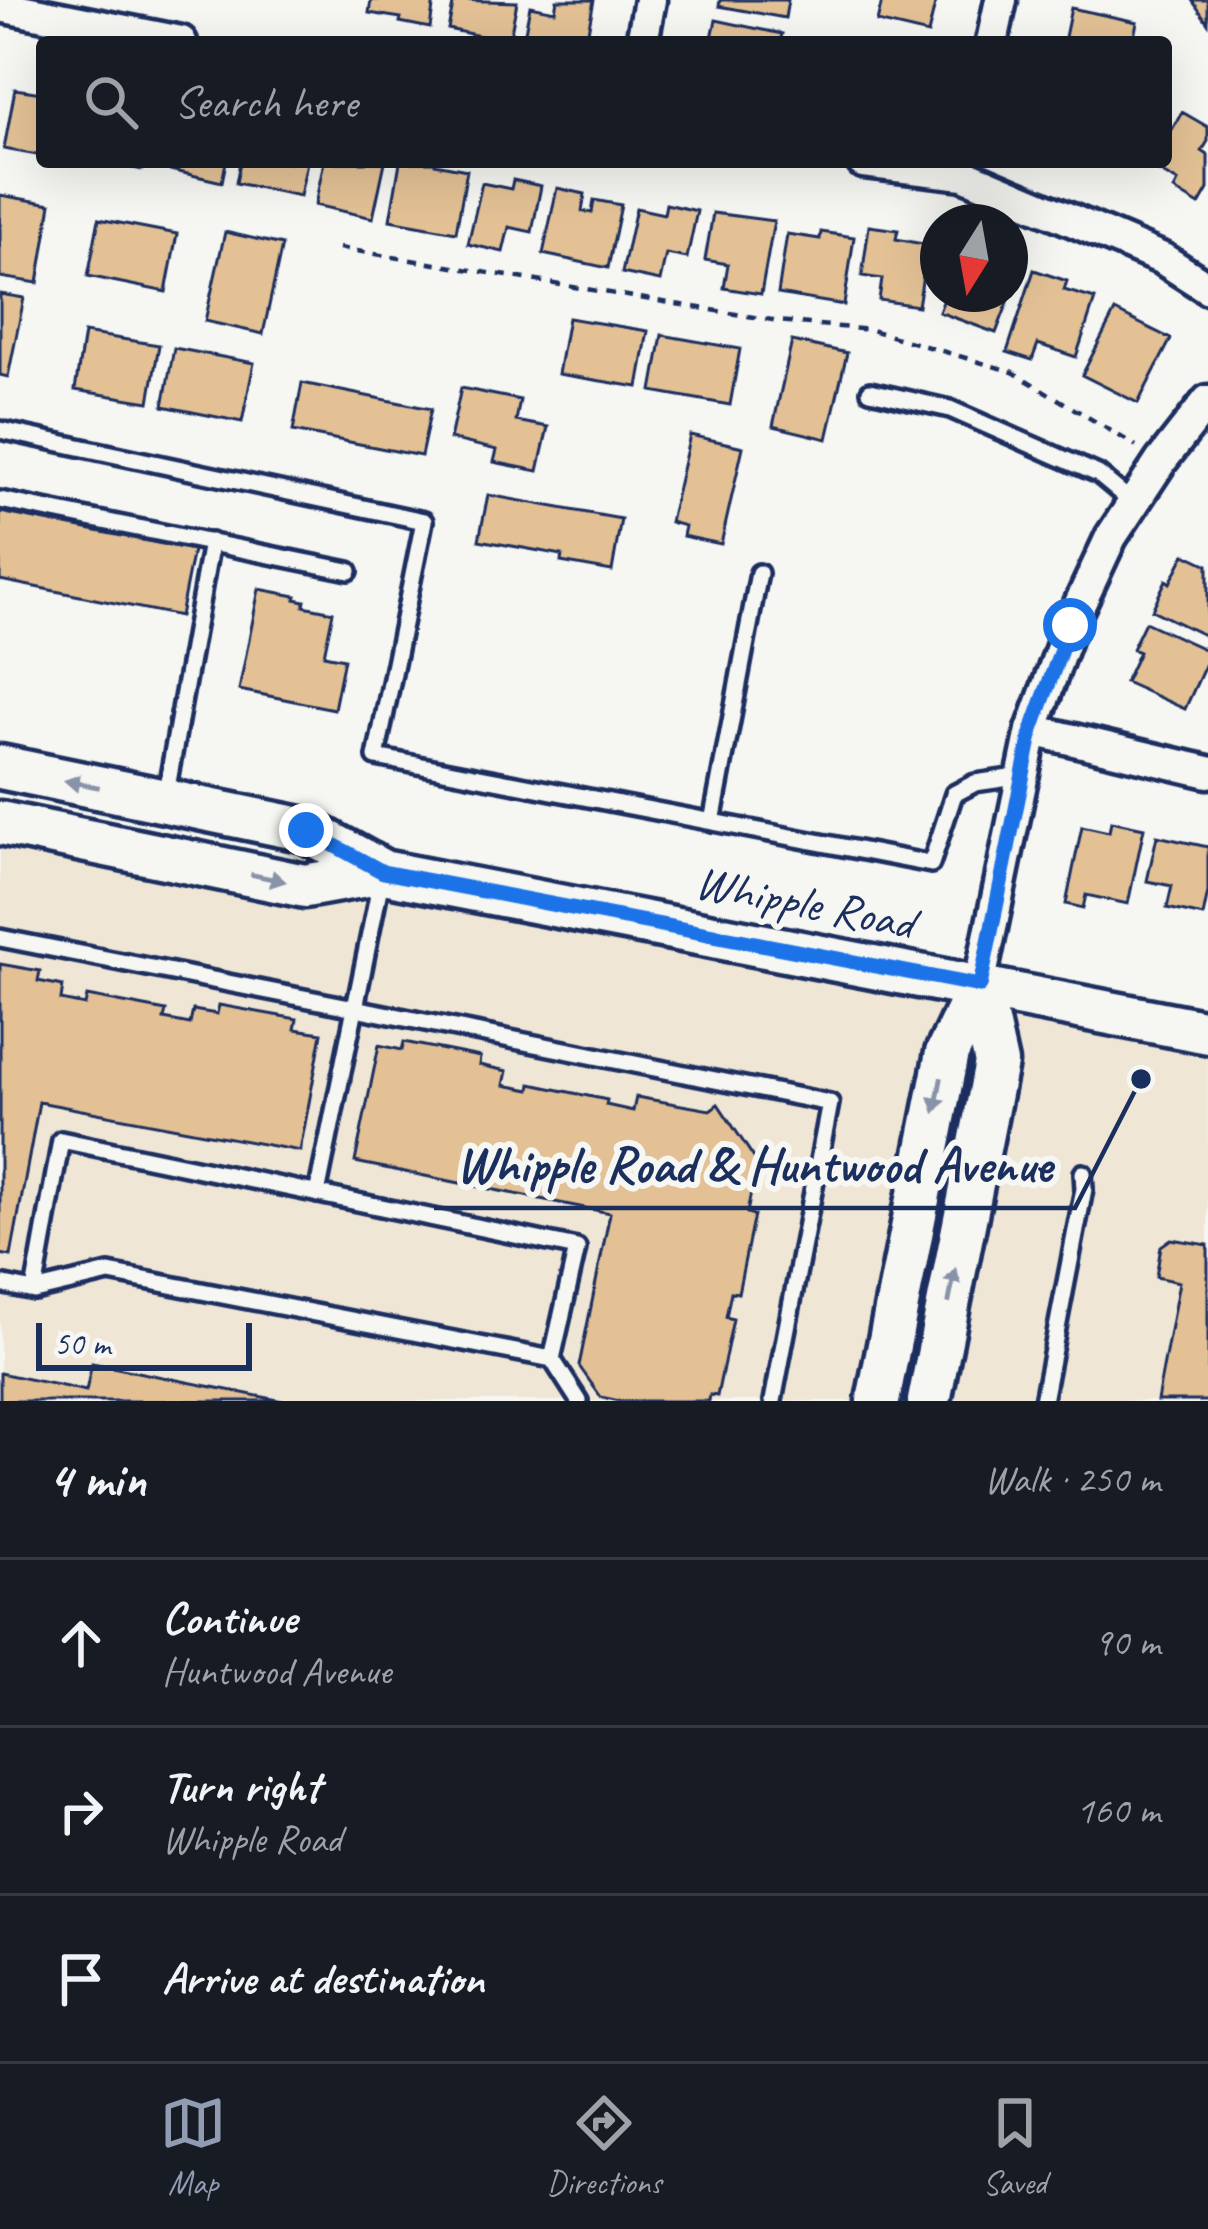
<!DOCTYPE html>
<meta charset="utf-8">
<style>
body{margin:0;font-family:Caveat,sans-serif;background:#242831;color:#f1f3f6}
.compass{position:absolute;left:920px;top:204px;width:108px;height:108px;border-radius:50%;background:#171b24;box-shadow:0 12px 48px #0002;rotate:191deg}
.scale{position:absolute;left:36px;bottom:30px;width:216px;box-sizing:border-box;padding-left:12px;border:6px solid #1b2f5e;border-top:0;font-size:33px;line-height:42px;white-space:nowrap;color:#1b2f5e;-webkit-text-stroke:9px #f6f6f2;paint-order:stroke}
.stop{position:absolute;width:36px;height:36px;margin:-27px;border:9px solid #1a73e8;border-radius:50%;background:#fff}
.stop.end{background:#1a73e8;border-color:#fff;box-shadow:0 3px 12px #0008}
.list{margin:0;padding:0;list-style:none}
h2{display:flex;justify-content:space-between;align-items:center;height:156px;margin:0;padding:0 48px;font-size:51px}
h2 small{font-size:39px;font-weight:400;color:#9ea1a6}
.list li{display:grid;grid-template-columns:78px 1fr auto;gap:36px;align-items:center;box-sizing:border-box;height:168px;padding:0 48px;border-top:3px solid #363941}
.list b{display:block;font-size:45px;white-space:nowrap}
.list p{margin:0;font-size:39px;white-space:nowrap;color:#9ea1a6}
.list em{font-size:39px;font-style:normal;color:#9ea1a6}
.icon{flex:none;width:66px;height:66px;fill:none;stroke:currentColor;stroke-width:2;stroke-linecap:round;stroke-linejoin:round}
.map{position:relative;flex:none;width:1208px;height:1401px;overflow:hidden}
.search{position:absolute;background:#171b24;box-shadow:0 12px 48px #0002;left:36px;right:36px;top:36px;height:132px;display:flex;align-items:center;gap:30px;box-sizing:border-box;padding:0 42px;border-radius:12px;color:#9ea1a6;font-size:45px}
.sheet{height:660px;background:#171b24}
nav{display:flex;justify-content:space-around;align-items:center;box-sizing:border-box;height:168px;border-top:3px solid #363941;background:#171b24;font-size:33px;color:#9ea1a6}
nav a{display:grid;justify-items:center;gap:6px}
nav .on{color:#919bb2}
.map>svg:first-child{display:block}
.built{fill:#f0e6d6}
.building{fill:#e3c195;stroke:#1b2f5e;stroke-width:3}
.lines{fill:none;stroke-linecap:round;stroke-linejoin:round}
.lane-casing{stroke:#1b2f5e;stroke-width:24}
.street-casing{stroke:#1b2f5e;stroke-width:39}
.secondary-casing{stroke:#1b2f5e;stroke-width:51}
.path{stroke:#1b2f5e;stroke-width:4.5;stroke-dasharray:9 9;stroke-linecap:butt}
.lane{stroke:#f6f6f2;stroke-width:15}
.street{stroke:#f6f6f2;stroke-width:30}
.secondary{stroke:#f6f6f2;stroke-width:42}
.oneway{fill:#8892a8}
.route{stroke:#1a73e8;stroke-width:15}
.labels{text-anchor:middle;stroke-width:12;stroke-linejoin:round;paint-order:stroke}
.street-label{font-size:48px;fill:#1b2f5e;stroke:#f6f6f2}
.leader{fill:none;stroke:#1b2f5e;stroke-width:4.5}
.callout-dot{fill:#1b2f5e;stroke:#f6f6f2;stroke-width:4.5}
.callout-label{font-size:51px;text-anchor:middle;font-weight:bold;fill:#1b2f5e;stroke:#f6f6f2;stroke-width:12;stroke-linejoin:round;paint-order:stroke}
</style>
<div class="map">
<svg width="1208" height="1401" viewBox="0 0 1208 1401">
<rect width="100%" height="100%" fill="#f6f6f2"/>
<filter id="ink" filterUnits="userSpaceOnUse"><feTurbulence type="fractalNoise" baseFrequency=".00833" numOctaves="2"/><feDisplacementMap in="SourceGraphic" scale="24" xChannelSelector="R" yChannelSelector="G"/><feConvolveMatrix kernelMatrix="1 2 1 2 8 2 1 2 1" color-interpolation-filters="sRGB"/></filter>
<g filter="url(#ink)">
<path class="built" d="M0 824 153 854 383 872 1208 1032V1401H0Z"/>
<path class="building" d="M371 0H434L430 28 400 22 401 18 369 13Z
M454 0 517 2 509 42H479L480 36 448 29Z
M557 0H594L586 42H523L530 6 555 11Z
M720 0H788L785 18 719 6Z
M875 0H936L928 34 877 22 882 1Z
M1192 0H1208V23Z
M1071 8 1137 22 1133 42H1064Z
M716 20 782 34 780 42H711Z
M15 89 42 93V156L4 149Z
M1182 112 1208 127V141L1202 151 1208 155V189L1199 205 1174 190 1178 182 1150 166 1153 162H1166V140Z
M106 162H143L142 170Z
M158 162H226L222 182 157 167Z
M240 162H307L300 196 236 183Z
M324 162H385L373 218 315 205Z
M400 162H435V164L467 170 456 232 390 220Z
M513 180 541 186 532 232 509 227 503 252 468 244 482 183 511 189Z
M557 188 585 194 582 211 592 213 594 200 621 205 608 268 543 254Z
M0 195 51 204 38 283 0 277Z
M666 204 697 211 687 258 666 254 660 281 622 273 636 208 664 214Z
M713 213 774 221 761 294 724 288 728 264 705 260Z
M99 219 177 234 166 292 88 276Z
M869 226 898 230 896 239 928 245 918 306 879 300 882 279 862 276Z
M225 232 282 245 263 334 205 321Z
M821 232 854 237 844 305 778 294 787 234 820 239Z
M1010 262 1022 266 996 333 939 312 946 294H1010Z
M1034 270 1067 281 1064 290 1095 299 1076 357 1038 344 1032 360 1007 352Z
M0 294 24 298 8 377 0 375Z
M1115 311 1171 339 1138 403 1082 375Z
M568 318 648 331 638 387 558 374Z
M84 333 159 345 149 402 75 390Z
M662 335 740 349 730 405 652 391Z
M792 341 847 353 827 439 773 426Z
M174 348 254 363 242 422 163 406Z
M302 383 431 409 421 456 293 431Z
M461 388 520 400 516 421 548 427 538 471 494 462 497 450 450 439Z
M690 435 743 447 721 544 683 536 685 526 670 522Z
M488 495 621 519 612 571 561 562 562 555 479 540Z
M0 512 193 550 180 616 0 580Z
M1185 554 1208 565V637L1152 610 1166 580 1170 583Z
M259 589 296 596 295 599 305 601 304 606 333 612 324 655 344 659 334 709 239 690Z
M1145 622 1208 651V659L1185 709 1125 682 1139 652 1132 649Z
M1111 821 1144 828 1128 904 1086 895 1083 908 1066 904 1082 826 1109 832Z
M1157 836 1208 847V892L1203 916 1167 908 1172 886 1147 881Z
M0 964 40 971 38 981 63 986 61 1000 85 1005 87 996 166 1011 164 1019 190 1024 193 1010 217 1014 219 1005 297 1019 295 1029 322 1033 300 1151 39 1102 11 1256 0 1254Z
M404 1042 480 1057 479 1065 507 1071 504 1085 530 1090 531 1084 607 1100 606 1105 633 1111 636 1097 710 1110 718 1104 762 1170 754 1176 747 1213 754 1215 738 1293 731 1292 726 1317 733 1319 717 1396 710 1395 709 1401H619L601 1397 579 1366 610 1213 355 1162 379 1045 402 1050Z
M1171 1239 1208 1245V1401H1157L1179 1282 1156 1277 1161 1246Z
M92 1363 283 1401H0V1373L86 1391Z"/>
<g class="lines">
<defs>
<path id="lane" d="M870 391 950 409 1098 474 1133 503
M0 430 424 521 376 757 931 864 954 794 975 783 1023 776
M0 500 349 571
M165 799 211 542
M712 822 759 573
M0 938 355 1008 382 875
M317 1194 355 1008 830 1103 773 1401
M0 1284 34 1291 61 1140 577 1248 552 1359 579 1401
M34 1291 109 1273 552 1359
M1043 1401 1084 1189 1083 1173"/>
<path id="street" d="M0 6 181 42
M642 42 650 0
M992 42 1001 0
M863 162 963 174 1163 259 1208 288
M1032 730 1208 772
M979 986 1032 730 1070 625 1111 537 1161 461 1208 401"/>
<path id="secondary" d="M0 767 306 830 383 872 1208 1032
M0 823 305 886 383 872
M878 1401 947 1053 979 986
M929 1401 996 1063 979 986"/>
</defs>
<use href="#lane" class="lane-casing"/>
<use href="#street" class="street-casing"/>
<use href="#secondary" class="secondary-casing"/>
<path class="path" d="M339 248 778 321 871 330 1013 372 1136 446"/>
<use href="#lane" class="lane"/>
<use href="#street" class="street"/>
<use href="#secondary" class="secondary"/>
</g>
<defs><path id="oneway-solid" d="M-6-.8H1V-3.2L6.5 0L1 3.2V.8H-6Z" transform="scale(3)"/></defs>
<g class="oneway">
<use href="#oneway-solid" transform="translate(82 784) rotate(-169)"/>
<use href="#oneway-solid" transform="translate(268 878) rotate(12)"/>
<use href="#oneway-solid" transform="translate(938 1095) rotate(101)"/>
<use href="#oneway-solid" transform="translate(952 1286) rotate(-79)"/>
</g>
</g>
<g class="lines" filter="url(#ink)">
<path class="route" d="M306 830 383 872 980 986 1032 730 1070 625"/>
</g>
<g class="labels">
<g class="street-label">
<text transform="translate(805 901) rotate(11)" y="17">Whipple Road</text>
</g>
</g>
<path class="leader" d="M1141 1079L1075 1208H434"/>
<circle class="callout-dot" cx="1141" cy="1079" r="12"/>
<g class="callout-label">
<text x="754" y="1182">Whipple Road &amp; Huntwood Avenue</text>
</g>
</svg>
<svg class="compass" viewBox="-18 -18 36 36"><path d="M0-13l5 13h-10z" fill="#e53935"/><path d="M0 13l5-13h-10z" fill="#9ea1a6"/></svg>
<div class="scale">50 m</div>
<div class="stop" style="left:1070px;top:625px"></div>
<div class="stop end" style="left:306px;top:830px"></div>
<div class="search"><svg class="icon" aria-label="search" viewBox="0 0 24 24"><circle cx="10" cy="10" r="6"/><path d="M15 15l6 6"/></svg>Search here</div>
</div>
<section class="sheet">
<h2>4 min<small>Walk · 250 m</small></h2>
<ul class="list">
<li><svg class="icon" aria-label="ahead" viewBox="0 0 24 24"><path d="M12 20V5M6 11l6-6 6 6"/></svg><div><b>Continue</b><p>Huntwood Avenue</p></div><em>90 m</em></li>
<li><svg class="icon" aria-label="right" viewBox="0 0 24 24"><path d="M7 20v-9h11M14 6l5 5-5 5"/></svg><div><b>Turn right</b><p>Whipple Road</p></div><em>160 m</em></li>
<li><svg class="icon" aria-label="arrive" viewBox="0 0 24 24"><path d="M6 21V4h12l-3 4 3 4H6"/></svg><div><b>Arrive at destination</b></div></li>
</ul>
</section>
<nav>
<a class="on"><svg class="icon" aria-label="map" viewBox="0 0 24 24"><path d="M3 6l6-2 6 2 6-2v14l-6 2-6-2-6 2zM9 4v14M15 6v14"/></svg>Map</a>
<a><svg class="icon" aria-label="directions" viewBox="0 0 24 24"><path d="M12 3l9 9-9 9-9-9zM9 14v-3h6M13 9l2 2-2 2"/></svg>Directions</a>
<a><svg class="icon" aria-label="saved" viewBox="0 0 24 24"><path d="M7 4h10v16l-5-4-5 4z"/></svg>Saved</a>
</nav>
